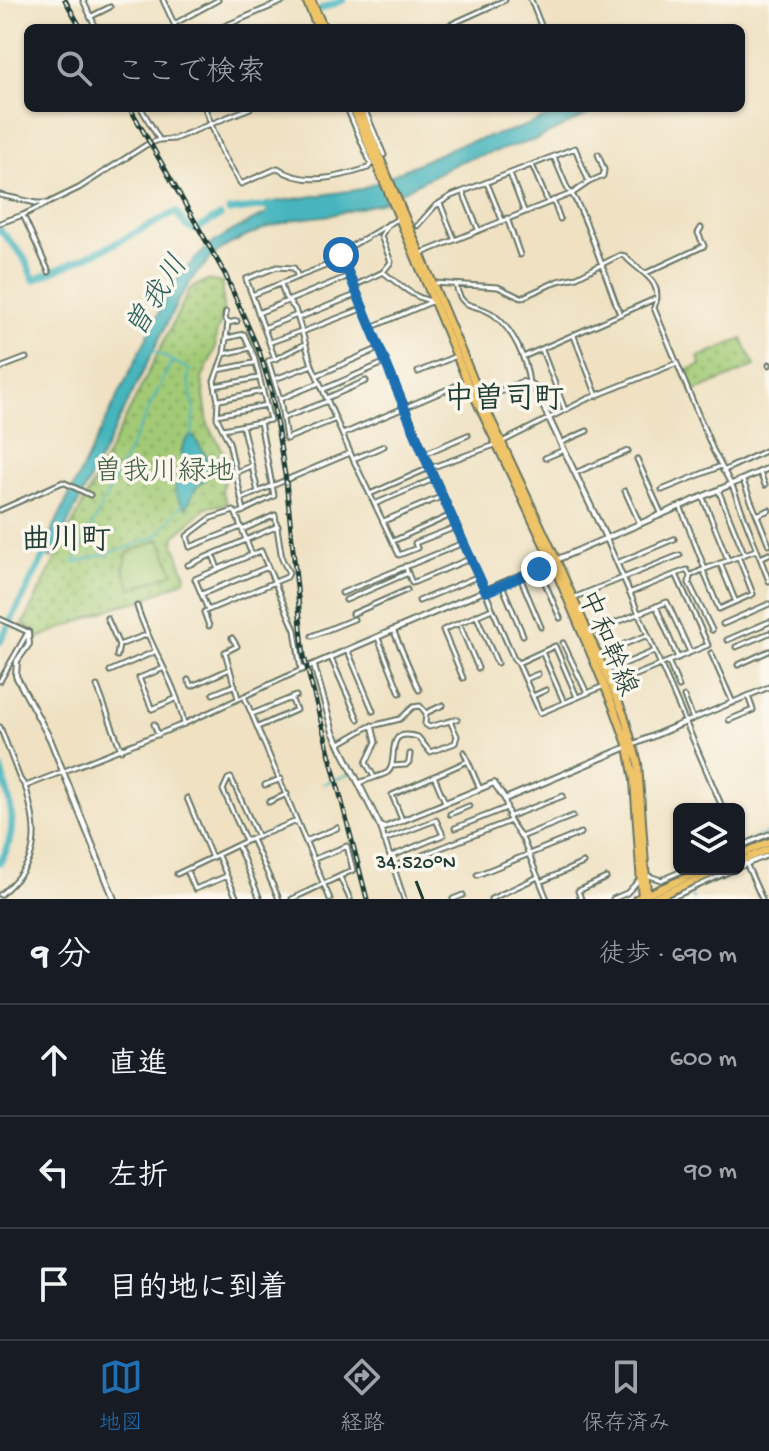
<!DOCTYPE html>
<html lang="ja">
<meta charset="utf-8">
<style>
body{margin:0;font-family:"Gochi Hand","Klee One",sans-serif;background:#20242c;color:#f1f3f6}
.controls{position:absolute;right:24px;bottom:24px;display:grid;overflow:hidden;border-radius:12px;box-shadow:0 2px 6px #0004}
.controls button{width:72px;height:72px;display:grid;place-items:center;padding:0;border:0;border-bottom:2px solid #363941;background:#171b24;color:#f1f3f6;font:40px sans-serif}
.stop{position:absolute;width:24px;height:24px;margin:-18px;border:6px solid #1f6fb2;border-radius:50%;background:#fff}
.stop.end{background:#1f6fb2;border-color:#fff;box-shadow:0 2px 8px #0008}
.list{margin:0;padding:0;list-style:none}
h2{display:flex;justify-content:space-between;align-items:center;height:104px;margin:0;padding:0 32px;font-size:34px}
h2 small{font-size:26px;font-weight:400;color:#9ea1a6}
.list li{display:grid;grid-template-columns:52px 1fr auto;gap:24px;align-items:center;box-sizing:border-box;height:112px;padding:0 32px;border-top:2px solid #363941}
.list b{display:block;font-size:30px;white-space:nowrap}
.list em{font-size:26px;font-style:normal;color:#9ea1a6}
.icon{flex:none;width:44px;height:44px;fill:none;stroke:currentColor;stroke-width:2;stroke-linecap:round;stroke-linejoin:round}
.map{position:relative;flex:none;width:769px;height:899px;overflow:hidden}
.search{position:absolute;background:#171b24;box-shadow:0 2px 6px #0004;left:24px;right:24px;top:24px;height:88px;display:flex;align-items:center;gap:20px;box-sizing:border-box;padding:0 28px;border-radius:12px;color:#9ea1a6;font-size:30px}
.sheet{height:440px;background:#171b24}
nav{display:flex;justify-content:space-around;align-items:center;box-sizing:border-box;height:112px;border-top:2px solid #363941;background:#171b24;font-size:22px;color:#9ea1a6}
nav a{display:grid;justify-items:center;gap:4px}
nav .on{color:#1f6fb2}
.map>svg:first-child{display:block}
.green{fill:url(#green-dots);stroke:#608455;stroke-width:2}
.pitch{fill:#a2ca76;stroke:#608455;stroke-width:2}
.water{fill:#46b5bd;stroke:#327978;stroke-width:2}
.lines{fill:none;stroke-linecap:round;stroke-linejoin:round}
.stream{stroke:#46b5bd;stroke-width:2}
.river{stroke:#46b5bd;stroke-width:7}
.minor-casing{stroke:#687666;stroke-width:7}
.tertiary-casing{stroke:#687666;stroke-width:8}
.primary-casing{stroke:#687666;stroke-width:10}
.trunk-casing{stroke:#687666;stroke-width:10}
.minor{stroke:#fff;stroke-width:3}
.tertiary{stroke:#fff;stroke-width:4}
.primary{stroke:#efc469;stroke-width:6}
.trunk{stroke:#efc469;stroke-width:6}
.rail-casing{stroke:#1f3d34;stroke-width:5}
.rail{stroke:#fbf7ec;stroke-width:2;stroke-dasharray:6;stroke-linecap:butt}
.route{stroke:#1f6fb2;stroke-width:10}
.ticks{fill:none;stroke:#1f3d34;stroke-width:3}
.labels{text-anchor:middle;stroke-width:7;stroke-linejoin:round;paint-order:stroke}
.park-label{font-size:28px;fill:#406044;stroke:#fbf7ec}
.street-label{font-size:28px;fill:#1f3d34;stroke:#fbf7ec}
.water-label{font-size:30px;font-style:italic;fill:#2b615d;stroke:#fbf7ec}
.neighbourhood-label{font-size:30px;font-weight:bold;fill:#1f3d34;stroke:#fbf7ec}
.ticks-label{font-size:20px;text-anchor:middle;fill:#1f3d34;stroke:#fbf7ec;stroke-width:7;stroke-linejoin:round;paint-order:stroke}
</style>
<div class="map">
<svg width="769" height="899" viewBox="0 0 769 899">
<defs>
<pattern id="green-dots" width="8" height="8" patternUnits="userSpaceOnUse" patternTransform="scale(2)"><rect width="8" height="8" fill="#a2ca76"/><path d="M2 2h.1M6 6h.1" fill="none" stroke="#83a562" stroke-width="1.8" stroke-linecap="round"/></pattern>
</defs>
<rect width="100%" height="100%" fill="#fbf7ec"/>
<filter id="ink" filterUnits="userSpaceOnUse"><feTurbulence type="fractalNoise" baseFrequency=".0125" numOctaves="2"/><feDisplacementMap in="SourceGraphic" scale="16" xChannelSelector="R" yChannelSelector="G"/><feConvolveMatrix kernelMatrix="1 2 1 2 8 2 1 2 1" color-interpolation-filters="sRGB"/></filter>
<filter id="wash" filterUnits="userSpaceOnUse"><feTurbulence type="fractalNoise" baseFrequency=".006" numOctaves="4" result="noise"/><feDisplacementMap in="SourceGraphic" scale="32" xChannelSelector="R" yChannelSelector="G"/><feGaussianBlur stdDeviation="1.8" result="paint"/><feColorMatrix in="noise" values="0 0 0 0 0 0 0 0 0 0 0 0 0 0 0 0 0 1.4 0 .05"/><feComposite in="paint" operator="in"/></filter>
<g filter="url(#wash)">
<rect width="100%" height="100%" fill="#efe1c2"/>
<path class="green" d="M207 280 223 283V314L216 335 215 349 202 379 208 425 229 461 222 490 227 504 206 507 175 536 174 544 186 576 184 581 143 600 118 606 38 638 35 630 23 624 190 289Z
M742 339 755 366 692 393 683 372 701 365 698 357Z"/>
<path class="pitch" d="M160 539 174 573 131 589 123 567 125 566 127 553Z"/>
<path class="water" d="M571 108H601L535 140 461 161 380 203 331 215 298 219 268 227 232 243 216 253 195 275 178 301 51 558 41 553 171 288C203 245 219 237 266 214L268 209 266 203 362 189 458 145 517 129Z
M190 436 194 437 209 461 211 469 209 475 196 488 186 508C177 499 172 491 177 478L187 476 189 471C180 459 178 447 190 436Z"/>
<g class="lines">
<path class="stream" d="M152 350 171 360
M182 504 157 536 126 548 74 563 172 361 190 370 188 377 194 410 192 436
M323 784 350 774
M745 842 769 832
M690 892 693 899"/>
<path class="river" d="M321 9 343 0
M229 211 275 205
M0 230 23 256 34 280 106 248 176 212 186 226 195 230 220 216
M0 642 49 546
M0 768C11 801 20 831 0 862"/>
</g>
</g>
<g filter="url(#ink)">
<g class="lines">
<defs>
<path id="minor" d="M83 0 96 28
M163 0 176 28
M531 0 542 28
M90 17 110 7
M174 24 218 0
M220 28 286 0
M443 28 505 0
M141 108 159 139
M205 108 222 153 241 184 278 168C303 187 340 177 368 168L371 164 347 108
M364 108 384 155
M554 157 568 190C581 198 611 293 620 314
M532 165 548 202
M510 174 524 211
M589 182 603 176 604 170 598 154
M487 183 502 220
M463 192 478 229
M0 195 36 203H47
M553 200 560 219
M440 203 454 238
M23 215 49 272
M398 216 396 220 343 251V259C398 394 457 525 514 659L518 663 555 646 577 697
M507 218 520 255
M0 223 23 215 79 188 146 145 159 140 174 139 250 108
M417 226 435 206 451 196 575 148 589 182 573 193 422 253
M383 272 391 262 381 236 388 224
M646 273 704 246 698 233 701 228
M433 283 498 287 521 298 558 281 577 277 620 255 625 256C638 272 666 280 654 308L713 450 733 488 769 581
M281 284 285 297 295 309 312 365 353 459 399 555 417 548 415 543 456 527
M456 285C462 313 475 301 494 315 514 331 526 358 529 383
M354 286 383 272C398 283 414 299 433 301
M252 295 246 279 277 267 294 268 298 277
M226 312 225 319 228 323 237 321
M258 313 349 276
M298 318 358 294
M372 327 431 302
M264 328 297 315
M302 332 364 308
M574 336 597 396
M271 342 301 331
M305 344 275 359 252 295 343 259
M542 350 565 410
M224 354 250 348
M523 357 657 298
M275 359 268 361 280 399
M769 364V365
M0 368 26 358
M218 370 253 363
M418 372 456 356
M318 375 380 348
M275 379 312 365
M319 383 280 399 286 439 336 419
M215 386 258 378
M324 389 386 362
M327 398 366 381
M220 400 263 391
M217 415 266 405
M283 418 328 401
M242 425 258 492
M223 429 270 420 254 356 244 334 227 338
M343 434 467 381
M502 442 585 400 677 363
M560 443 587 431
M424 454 468 435
M545 458 564 450
M353 459 384 446
M637 459 662 515
M723 471 769 449
M236 472 251 466
M575 473 628 451
M760 473 765 485
M743 481 769 545
M662 490 721 466
M625 491 640 524
M719 492 744 553
M372 493 427 469 495 445
M703 498 728 560
M241 499 350 453
M377 503 436 478
M681 508 705 569 756 550
M0 510 63 482 90 495
M245 510 274 496 260 422
M236 514 234 511 211 518 187 536 190 547 241 527
M757 515 769 510
M384 521 443 496
M242 530 275 515 282 559 289 573 287 577 208 610 195 579 251 555
M607 540 723 809
M393 541 451 515
M213 555 218 569
M760 558 769 554
M617 563 674 539
M720 563 735 600
M188 565 278 526
M405 566 412 583 472 558
M539 569 560 618
M703 570 719 609 753 594 738 556
M676 574 687 570 690 576 702 570
M690 576 689 583 712 630
M520 577 541 627
M502 585 523 635
M342 593 463 543
M202 594 268 567
M573 598 680 555
M346 600 408 573
M419 601 479 576
M137 606C149 647 177 683 184 724
M656 606 678 658
M208 610 204 612 209 626
M352 614 407 590
M476 615 497 663
M107 618 119 645 146 635
M0 619 28 632 0 681
M459 623 478 668
M723 624 769 604
M394 632 419 690
M588 634 667 602 690 652
M312 636 354 619
M232 638 237 646 225 652 238 698
M378 638 400 693
M727 640 769 622
M563 643 587 693
M736 647 769 633
M348 651 373 711
M542 652 564 702
M711 653 733 703
M599 654 648 635
M117 656 119 645
M331 658 358 719
M518 663 540 713 604 686
M669 663 679 687
M738 665 769 651
M162 669 139 678 152 709 175 699
M110 671 154 652
M607 671 655 651
M463 678 443 630 492 609
M526 679 538 674
M188 680 192 686 230 669
M612 685 708 645 676 574 629 593
M97 686 121 750
M213 694 235 685
M244 696 330 899
M533 696 546 690
M684 697 693 719
M426 713 425 724 429 727 457 719
M426 713 443 705
M252 714 296 696
M729 720 753 710 748 696
M686 722 769 687
M154 724 158 735
M372 725 376 742 366 763 373 775
M0 727 20 779C28 788 28 798 31 809 40 849 30 869 0 895
M258 727 296 710 291 698
M339 744 368 727 400 719 413 707 420 706 426 713
M464 752 480 789
M392 766 406 765 409 762 410 754
M434 776 445 802
M359 783C365 780 385 775 388 772 400 761 382 726 418 737L430 752 455 743 457 736 451 723
M265 785 281 779
M26 786 184 724 301 670 295 630 261 551 252 555 236 514 244 511 229 442 217 418 218 401 214 381 224 354 228 323
M187 798 212 858
M269 802 287 794
M450 814 469 806
M508 817 563 796
M402 820 392 795 468 761
M510 821 523 840 547 899
M380 826 404 899
M455 828 506 808
M521 837 573 816
M252 839 279 899
M384 840 436 820 443 835 390 857
M246 841 223 790 228 779 231 778 258 837
M306 841 337 828
M238 846 260 899
M739 847 769 834
M218 856 237 899
M745 861 762 899
M392 867 510 821 505 800
M739 867 769 855
M188 873 195 889 227 876
M177 874 246 841 297 821
M477 875 581 833
M646 875 661 880 687 869
M340 877 350 899
M540 882 583 863
M292 899 353 870 347 846 314 859
M453 899 463 895
M491 899 538 877
M581 899 578 891 606 878
M613 899 627 893 639 880
M669 899 735 869"/>
<path id="tertiary" d="M483 399 522 382 533 385 607 540
M28 632 29 644 17 661 16 676 50 739 114 899
M314 666 333 732 380 826 384 828 494 783 505 799 686 722
M301 670 769 468"/>
<path id="primary" d="M306 0 318 28
M311 0 324 28
M353 108 467 381 552 562 615 711 628 747 634 780 642 899
M359 108 482 400 557 561 624 715 638 763 647 894"/>
<path id="trunk" d="M739 855 769 842
M739 862 769 849
M636 899 706 869
M652 899 722 869"/>
</defs>
<use href="#minor" class="minor-casing"/>
<use href="#tertiary" class="tertiary-casing"/>
<use href="#primary" class="primary-casing"/>
<use href="#trunk" class="trunk-casing"/>
<use href="#minor" class="minor"/>
<use href="#tertiary" class="tertiary"/>
<use href="#primary" class="primary"/>
<use href="#trunk" class="trunk"/>
<defs>
<path id="rail" d="M65 0 81 28
M130 108 225 274 259 351 271 390 286 481 304 656 367 899"/>
</defs>
<use href="#rail" class="rail-casing"/>
<use href="#rail" class="rail"/>
</g>
</g>
<g class="lines" filter="url(#ink)">
<path class="route" d="M341 255 429 467 486 592 539 569"/>
</g>
<path class="ticks" d="M416 881 423 899"/>
<g class="labels">
<g class="park-label">
<text x="164" y="479">曽我川緑地</text>
</g>
<g class="street-label">
<text transform="translate(610 642) rotate(67)" y="10">中和幹線</text>
</g>
<g class="water-label">
<text transform="translate(155 295) rotate(-58)" y="10">曽我川</text>
</g>
<g class="neighbourhood-label">
<text x="504" y="407">中曽司町</text>
<text x="66" y="548">曲川町</text>
</g>
</g>
<g class="ticks-label">
<text x="416" y="868">34.520°N</text>
</g>
</svg>
<div class="controls">
<button><svg class="icon" aria-label="layers" viewBox="0 0 24 24"><path d="M12 4l9 5-9 5-9-5zM3 14l9 5 9-5"/></svg></button>
</div>
<div class="stop" style="left:341px;top:255px"></div>
<div class="stop end" style="left:539px;top:569px"></div>
<div class="search"><svg class="icon" aria-label="search" viewBox="0 0 24 24"><circle cx="10" cy="10" r="6"/><path d="M15 15l6 6"/></svg>ここで検索</div>
</div>
<section class="sheet">
<h2>9 分<small>徒歩 · 690 m</small></h2>
<ul class="list">
<li><svg class="icon" aria-label="ahead" viewBox="0 0 24 24"><path d="M12 20V5M6 11l6-6 6 6"/></svg><div><b>直進</b></div><em>600 m</em></li>
<li><svg class="icon" aria-label="left" viewBox="0 0 24 24"><path d="M17 20v-9H6M10 6l-5 5 5 5"/></svg><div><b>左折</b></div><em>90 m</em></li>
<li><svg class="icon" aria-label="arrive" viewBox="0 0 24 24"><path d="M6 21V4h12l-3 4 3 4H6"/></svg><div><b>目的地に到着</b></div></li>
</ul>
</section>
<nav>
<a class="on"><svg class="icon" aria-label="map" viewBox="0 0 24 24"><path d="M3 6l6-2 6 2 6-2v14l-6 2-6-2-6 2zM9 4v14M15 6v14"/></svg>地図</a>
<a><svg class="icon" aria-label="directions" viewBox="0 0 24 24"><path d="M12 3l9 9-9 9-9-9zM9 14v-3h6M13 9l2 2-2 2"/></svg>経路</a>
<a><svg class="icon" aria-label="saved" viewBox="0 0 24 24"><path d="M7 4h10v16l-5-4-5 4z"/></svg>保存済み</a>
</nav>
